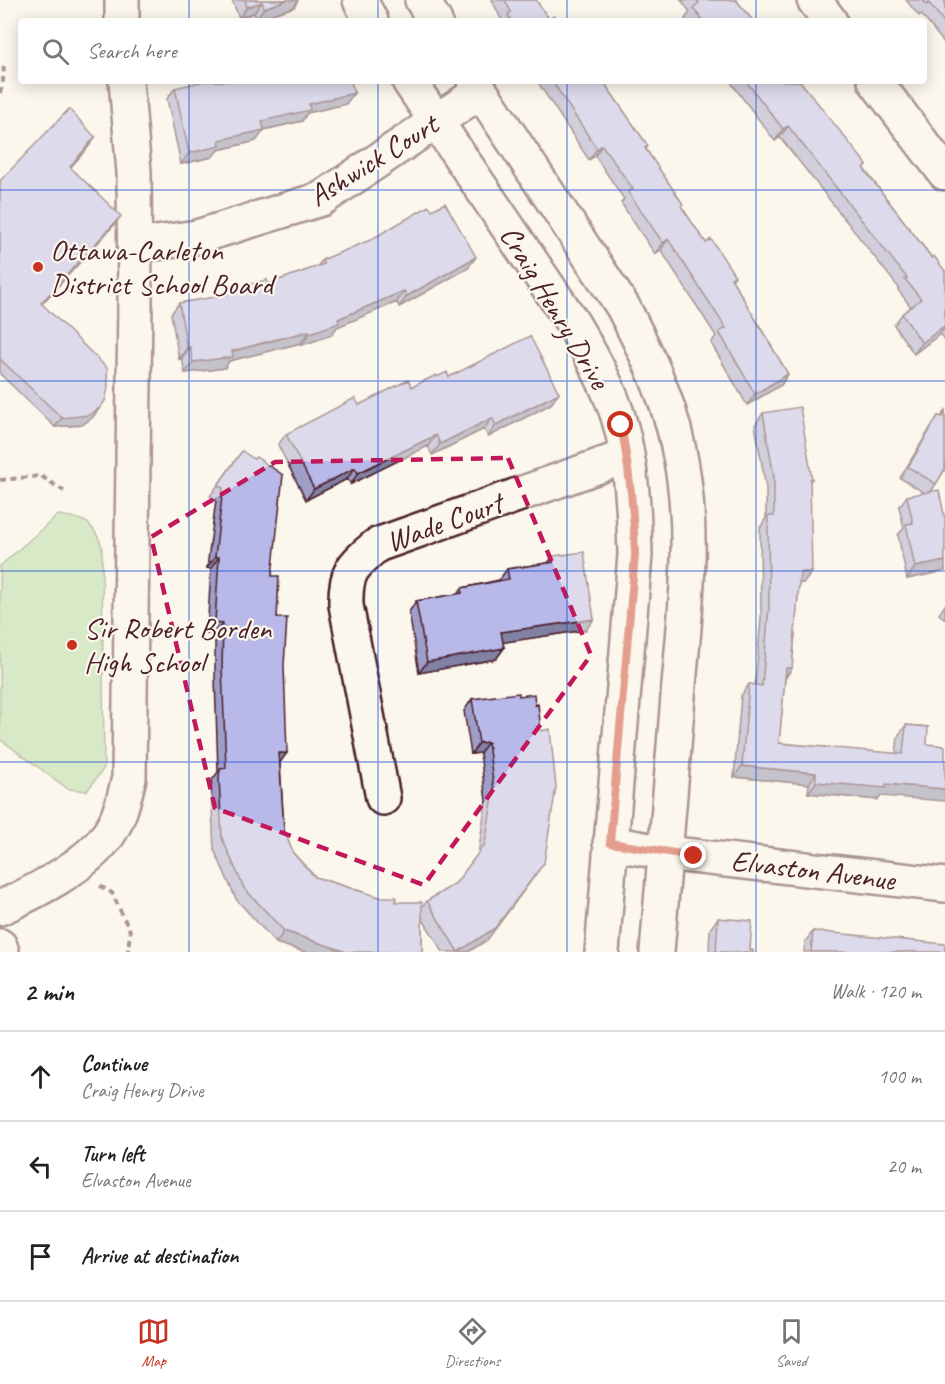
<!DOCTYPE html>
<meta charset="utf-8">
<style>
body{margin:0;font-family:Caveat,sans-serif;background:#f2f2f2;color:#222}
.stop{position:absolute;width:18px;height:18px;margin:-14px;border:4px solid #c8321e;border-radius:50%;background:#fff}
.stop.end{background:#c8321e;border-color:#fff;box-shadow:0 2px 6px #0008}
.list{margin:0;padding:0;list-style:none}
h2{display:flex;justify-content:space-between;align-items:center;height:78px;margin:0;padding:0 24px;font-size:26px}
h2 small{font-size:20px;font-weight:400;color:#767676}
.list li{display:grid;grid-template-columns:39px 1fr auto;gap:18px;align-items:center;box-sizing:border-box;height:90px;padding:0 24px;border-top:2px solid #e0e0e0}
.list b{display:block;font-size:22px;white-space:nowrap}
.list p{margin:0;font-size:20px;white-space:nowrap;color:#767676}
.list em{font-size:20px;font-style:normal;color:#767676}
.icon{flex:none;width:33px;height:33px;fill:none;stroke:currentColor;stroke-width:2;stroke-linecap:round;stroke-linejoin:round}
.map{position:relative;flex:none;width:945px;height:952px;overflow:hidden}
.search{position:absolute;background:#fff;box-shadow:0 3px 15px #0003;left:18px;right:18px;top:18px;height:66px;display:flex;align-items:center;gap:15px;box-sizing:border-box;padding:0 21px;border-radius:6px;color:#767676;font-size:22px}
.sheet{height:348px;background:#fff}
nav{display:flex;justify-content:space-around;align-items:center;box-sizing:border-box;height:84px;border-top:2px solid #e0e0e0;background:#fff;font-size:16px;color:#767676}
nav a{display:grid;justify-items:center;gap:3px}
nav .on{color:#c8321e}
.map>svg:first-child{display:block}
.grass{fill:#acd897;stroke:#7b7c61;stroke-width:1.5}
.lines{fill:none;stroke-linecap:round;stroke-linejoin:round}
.minor-casing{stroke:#4a1f2b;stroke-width:38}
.path{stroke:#4a1f2b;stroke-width:4;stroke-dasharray:6 4.5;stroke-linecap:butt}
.minor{stroke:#fbf7ec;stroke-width:33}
.wall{fill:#9e9ec8;stroke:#4a1f2b;stroke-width:1.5}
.shaded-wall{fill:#8181a3;stroke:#4a1f2b;stroke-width:1.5}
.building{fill:#b8b8e9;stroke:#4a1f2b;stroke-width:1.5}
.route{stroke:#c8321e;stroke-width:8}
.marked{fill:none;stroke:#c2185b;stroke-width:4.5;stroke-dasharray:12 8;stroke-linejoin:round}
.grid{fill:none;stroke:#1d4ed8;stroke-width:1.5;stroke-opacity:0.55}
.poi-dot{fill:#c8321e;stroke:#fbf7ec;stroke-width:2}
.labels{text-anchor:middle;stroke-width:4.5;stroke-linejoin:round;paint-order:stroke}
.street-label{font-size:30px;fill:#4a1f2b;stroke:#fbf7ec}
.poi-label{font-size:30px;fill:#4a1f2b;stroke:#fbf7ec;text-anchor:start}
</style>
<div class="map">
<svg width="945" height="952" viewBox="0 0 945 952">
<rect width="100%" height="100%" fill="#fbf7ec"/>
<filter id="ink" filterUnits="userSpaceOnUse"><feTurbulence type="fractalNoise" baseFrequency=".0167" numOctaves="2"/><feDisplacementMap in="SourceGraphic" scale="12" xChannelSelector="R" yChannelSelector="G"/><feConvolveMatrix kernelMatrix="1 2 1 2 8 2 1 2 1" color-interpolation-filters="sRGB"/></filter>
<g filter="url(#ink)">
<path class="grass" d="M58 515C85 519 92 520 102 546L104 768 87 791 68 789 0 739V566Z"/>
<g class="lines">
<defs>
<path id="minor" d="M122 0V21
M360 0 371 21
M422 0 435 21
M814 0 830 21
M409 81 570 319C589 351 612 391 621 427 632 468 634 512 635 555L602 952
M474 81 623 307C646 352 668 397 678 446 696 525 686 605 679 685 672 774 665 863 657 952
M875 81 945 173
M156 243 197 237 321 199 481 91
M383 798 346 605C345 572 352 566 377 545L627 456
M610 843 666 853 945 885
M0 908C35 892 85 867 108 835 120 818 124 798 129 778L135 303 134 172 126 81
M0 946 2 952"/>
</defs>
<use href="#minor" class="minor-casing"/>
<path class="path" d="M0 93 3 81 4 65
M0 480 41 476 64 491
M100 886 112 893 130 931 128 952"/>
<use href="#minor" class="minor"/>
</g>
<path class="wall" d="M232 0H298L294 7 256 19 254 13 239 18Z
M492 0H536L549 19 558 21H502Z
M681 0H736L753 21H686L685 19 690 12Z
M906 0H945V44L921 14 919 16Z
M537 81H603L648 146 646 149 681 207 706 243 735 276 732 280 788 374 781 385 747 405 711 343 716 336 661 250 655 254 621 203 624 199 595 156 589 160Z
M733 81H800L864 169 932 258 945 271V340L940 334 914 354 894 325 902 314 911 307 898 290 899 288 780 137 775 141 732 84Z
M175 88 346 104 307 113 302 121 264 130 256 141 218 150 212 157 181 164 167 99Z
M95 137 89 146 70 168 114 225 42 304 93 417 82 425 55 427 0 374V181Z
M322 260 468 268 399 307 397 302 337 327 331 335 302 345 301 343 229 361 225 368 185 373 182 358 179 359 171 314 179 303 222 296 226 290 268 284 317 267Z
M437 377H449L559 393 551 404 488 437 484 429 432 455 428 446 351 484 347 479 306 500 278 445 286 434 359 405 412 387Z
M945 410V469L931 492 945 571 907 579 898 535 904 528 899 507 907 496 925 493 900 478 931 427 938 416 941 417Z
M763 413 812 479 810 481 804 583H799L792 668 785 679 779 743 896 754 898 736 906 725 928 727 878 800 808 793 809 784 734 777 741 696 749 684 755 685 761 619 760 528 766 518V488L755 425Z
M242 451 272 576 277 618 280 763 284 830 293 853 315 877 379 897 396 902 422 907 427 901 456 883 478 854 486 801 480 753 471 754 464 711 472 699 536 874 487 940 468 952H443L422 918V952H305L276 943 236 899 214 849 211 789 212 780 218 772 215 678V634L207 633 211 569 207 568 216 500 210 496Z
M553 556 586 630 503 642 504 648 496 659 419 673 409 612 416 601 457 594 462 588 499 580 507 569 548 563Z
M945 605V619L939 614Z
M718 918 750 950 753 952H709L710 929Z
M813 931 945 952H804L805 942Z"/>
<path class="shaded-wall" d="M287 0H298L294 7 256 19 264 8Z
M262 2 254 13 239 18 247 7Z
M354 93 346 104 307 113 302 121 254 132 262 121 309 104Z
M788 126 780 137 775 141 783 129Z
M264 130 256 141 218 150 212 157 181 164 189 153 219 140Z
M95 137 89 146 63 176 70 167Z
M602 145 595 156 589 160 597 149Z
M121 216 114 225 34 312 41 303Z
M668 239 661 250 655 254 663 243Z
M476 257 468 268 399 307 407 296Z
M404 291 397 302 337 327 331 335 302 345 310 333 338 319Z
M945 325V327L940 334 914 354 922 343Z
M309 331 301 343 229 361 225 368 185 373 193 362Z
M190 347 182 358 179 359 187 348Z
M788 374 781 385 747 405 755 394Z
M559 393 551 404 488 437 496 425Z
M100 408 93 417 82 425 55 427 62 418Z
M492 418 484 429 432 455 440 444Z
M436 435 428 446 351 484 358 473Z
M355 468 347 479 306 500 314 489Z
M215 557H219L211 569 207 568Z
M945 561V571L907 579 915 567Z
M800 572H812L804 583H793Z
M594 619 586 630 493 644 501 632Z
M215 622 223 623 215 634 207 633Z
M504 648 496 659 419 673 427 662Z
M786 668H792L784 679Z
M488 742 480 753 471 754 479 743Z
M279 753H287L279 764Z
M742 766 816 773 809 784 734 777Z
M816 782 886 784 945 789V801L881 796 878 800 808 793Z
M544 863 487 940 468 952H458Z
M284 931 347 952H305L276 943Z"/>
<path class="building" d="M245 0H287L264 8 262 2 247 7Z
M505 0H536L549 19 554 16 558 21H512L508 15 511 12Z
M697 0H736L753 21H703L693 8 699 3Z
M923 0H945V23L929 3 927 5Z
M204 81H351L354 93 309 104 310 110 262 121 264 130 219 140 220 146 189 153 175 88Z
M552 81H603L648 146 645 148 683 204 681 206 706 243 711 239 735 276 731 278 788 374 755 394 719 332 726 328 668 239 663 243 628 192 633 189 602 145 597 149Z
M746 81H800L867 165 863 168 932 258 934 256 945 271V325L922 343 902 314 921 299 905 279 907 278 788 126 783 129Z
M69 109 95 137 70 167 121 216 41 303 107 368 108 388 105 401 100 408 89 415 62 418 0 359V181Z
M445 203 476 257 407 296 404 291 338 319 339 323 310 333 309 331 232 351 233 357 193 362 190 347 187 348 179 303 227 295 226 290 267 280 268 284 324 264 322 260 370 240 429 206 432 210Z
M530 336 559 393 496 425 492 418 440 444 436 435 358 473 355 468 314 489 286 434 355 398 359 405 408 380 412 387 436 375 437 377 447 372 449 377Z
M800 407 812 479H810L812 572H800L792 668H786L779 743 903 754 906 725 928 727 927 744 945 746V789L886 784V788L816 782V773L742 766 749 684 762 686 769 608 768 516H774V477L763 413Z
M945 412V469L936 484 908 467 938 416 942 417Z
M242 451 254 459 256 457 283 475 272 576H279L277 618H287L284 666 287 753H279L284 830 293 853 315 877 379 897H396V902H422V952H347L284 931 244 888 222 838 219 778 220 769 226 768 222 667 223 623 215 622 219 557H215L223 488 218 485Z
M939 490 945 519V561L915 567 906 524 913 523 907 496Z
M584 552 594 619 501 632 504 648 427 662 416 601 462 593V588L509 579 507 569 554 562 553 556Z
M519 693V696L534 694 535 705 538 704 541 731 550 729 556 787 544 863 495 928 458 952 427 901 456 883 485 844 494 790 488 742 479 743 472 699Z
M718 918 752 921 750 950H753V952H716Z
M813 931 945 944V952H811Z"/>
</g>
<g class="lines" filter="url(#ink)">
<path class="route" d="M621 425C629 468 634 511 635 555L610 843 694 856"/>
</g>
<path d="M0 0H945V952H0ZM508 458 591 655 424 885 215 808 151 537 275 462Z" fill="#fbf7ec" fill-opacity=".55" fill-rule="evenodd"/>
<path class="marked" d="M508 458 591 655 424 885 215 808 151 537 275 462Z"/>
<path class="grid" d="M189 0V21M378 0V21M567 0V21M756 0V21M189 81V952M378 81V952M567 81V952M756 81V952M0 190H945M0 381H945M0 571H945M0 762H945"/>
<g class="poi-dot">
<circle cx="38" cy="267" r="6"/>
<circle cx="72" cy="645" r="6"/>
</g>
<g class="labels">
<g class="street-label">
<text transform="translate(373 160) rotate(-32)" y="10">Ashwick Court</text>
<text transform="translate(555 307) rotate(59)" y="10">Craig Henry Drive</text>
<text transform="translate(444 522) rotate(-20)" y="10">Wade Court</text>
<text transform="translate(813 870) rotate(7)" y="10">Elvaston Avenue</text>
</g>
<g class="poi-label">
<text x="50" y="260">Ottawa-Carleton<tspan x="50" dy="34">District School Board</tspan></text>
<text x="84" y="638">Sir Robert Borden<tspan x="84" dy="34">High School</tspan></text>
</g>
</g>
</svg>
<div class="stop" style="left:621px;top:425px"></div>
<div class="stop end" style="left:694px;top:856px"></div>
<div class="search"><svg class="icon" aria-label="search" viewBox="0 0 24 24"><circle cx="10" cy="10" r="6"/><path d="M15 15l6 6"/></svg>Search here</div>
</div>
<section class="sheet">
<h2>2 min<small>Walk · 120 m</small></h2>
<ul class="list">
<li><svg class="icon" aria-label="ahead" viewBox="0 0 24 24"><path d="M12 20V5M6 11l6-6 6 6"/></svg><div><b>Continue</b><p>Craig Henry Drive</p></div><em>100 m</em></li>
<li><svg class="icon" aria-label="left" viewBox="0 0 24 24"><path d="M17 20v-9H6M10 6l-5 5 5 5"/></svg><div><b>Turn left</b><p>Elvaston Avenue</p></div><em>20 m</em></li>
<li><svg class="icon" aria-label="arrive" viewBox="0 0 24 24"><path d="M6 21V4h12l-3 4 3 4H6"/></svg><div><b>Arrive at destination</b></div></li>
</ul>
</section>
<nav>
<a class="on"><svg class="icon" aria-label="map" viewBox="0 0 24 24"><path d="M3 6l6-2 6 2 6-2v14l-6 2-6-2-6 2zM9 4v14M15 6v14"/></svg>Map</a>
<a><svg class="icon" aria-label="directions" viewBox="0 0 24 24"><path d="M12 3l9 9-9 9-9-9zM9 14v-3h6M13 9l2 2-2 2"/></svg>Directions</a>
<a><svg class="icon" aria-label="saved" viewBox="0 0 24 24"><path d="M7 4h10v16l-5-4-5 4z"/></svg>Saved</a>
</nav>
